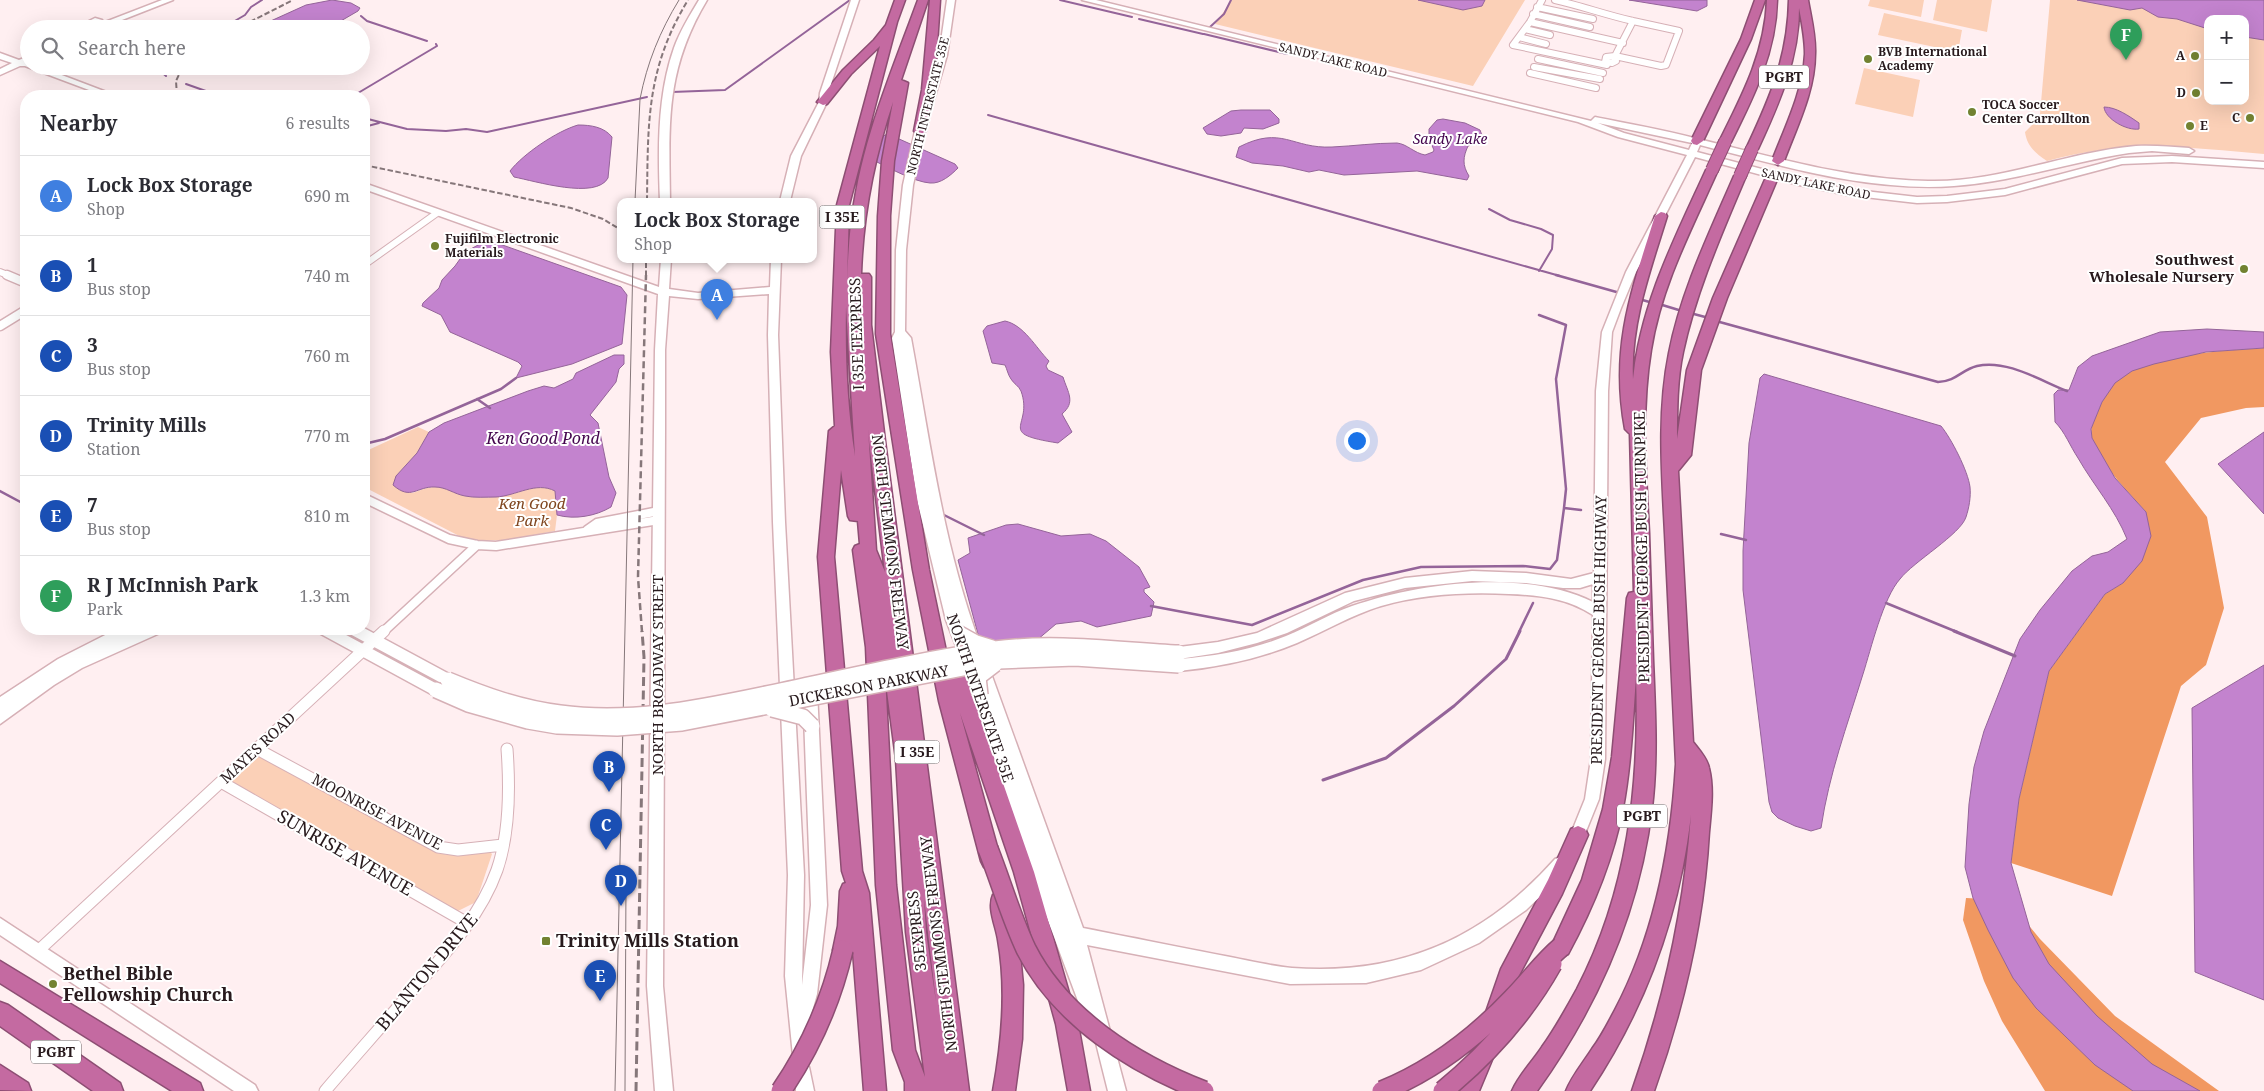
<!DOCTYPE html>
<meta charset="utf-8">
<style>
body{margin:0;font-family:"Noto Serif",serif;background:#f7f7f7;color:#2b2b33}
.controls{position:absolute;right:15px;top:15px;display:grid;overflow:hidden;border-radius:10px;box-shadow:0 5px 20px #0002}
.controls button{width:45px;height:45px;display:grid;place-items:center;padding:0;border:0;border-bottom:1px solid #e1e1e2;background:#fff;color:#2b2b33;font:25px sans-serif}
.you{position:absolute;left:1356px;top:440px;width:18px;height:18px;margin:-12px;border:4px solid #fff;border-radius:50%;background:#1a73e8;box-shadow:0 0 0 8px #1a73e833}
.badge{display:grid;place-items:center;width:32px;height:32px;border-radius:50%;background:#2563eb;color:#fff;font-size:16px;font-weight:700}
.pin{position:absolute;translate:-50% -41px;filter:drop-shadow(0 1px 2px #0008)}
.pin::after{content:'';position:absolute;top:26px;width:18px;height:15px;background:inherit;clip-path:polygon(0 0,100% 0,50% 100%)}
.popup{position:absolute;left:617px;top:198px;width:200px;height:65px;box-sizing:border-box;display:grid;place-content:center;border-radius:10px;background:#fff;filter:drop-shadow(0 1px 4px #0005);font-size:16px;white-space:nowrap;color:#7c7c81}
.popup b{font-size:19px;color:#2b2b33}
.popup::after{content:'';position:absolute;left:50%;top:100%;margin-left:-10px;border:10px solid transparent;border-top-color:#fff}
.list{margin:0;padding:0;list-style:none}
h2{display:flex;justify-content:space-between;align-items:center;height:65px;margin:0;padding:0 20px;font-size:21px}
h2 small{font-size:16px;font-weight:400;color:#7c7c81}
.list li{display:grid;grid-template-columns:32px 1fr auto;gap:15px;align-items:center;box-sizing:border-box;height:80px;padding:0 20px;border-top:1px solid #e1e1e2}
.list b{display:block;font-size:19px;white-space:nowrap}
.list p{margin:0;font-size:16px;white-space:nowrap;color:#7c7c81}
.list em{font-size:16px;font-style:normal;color:#7c7c81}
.icon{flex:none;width:28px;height:28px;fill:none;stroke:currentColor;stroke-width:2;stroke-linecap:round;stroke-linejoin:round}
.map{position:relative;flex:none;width:2264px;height:1091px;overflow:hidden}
.search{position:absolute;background:#fff;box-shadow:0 5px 20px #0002;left:20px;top:20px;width:350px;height:55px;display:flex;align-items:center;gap:12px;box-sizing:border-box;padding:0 18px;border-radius:28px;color:#7c7c81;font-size:19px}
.panel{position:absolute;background:#fff;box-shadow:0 5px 20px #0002;left:20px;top:90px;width:350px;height:545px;border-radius:20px}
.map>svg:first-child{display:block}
.green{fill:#fbd0b7;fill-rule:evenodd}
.forest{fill:#f19861}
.water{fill:#c383ce;stroke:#946499}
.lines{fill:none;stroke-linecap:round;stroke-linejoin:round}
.stream-far2{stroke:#946499;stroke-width:2}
.stream-far1{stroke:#946499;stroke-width:2.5}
.stream{stroke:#946499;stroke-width:3}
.street-far2-casing{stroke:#d6b0b6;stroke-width:8}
.street-far1-casing{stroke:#d6b0b6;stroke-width:11}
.street-casing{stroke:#d6b0b6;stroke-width:13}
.secondary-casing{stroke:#d6b0b6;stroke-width:3}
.highway-casing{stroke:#8d4e73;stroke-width:3}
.street-far2{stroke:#fff;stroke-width:6}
.street-far1{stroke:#fff;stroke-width:8}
.street{stroke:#fff;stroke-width:11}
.secondary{fill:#fff;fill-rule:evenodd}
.highway{fill:#c46aa1;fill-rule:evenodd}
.tram{stroke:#86777a;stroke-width:1}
.rail-far2{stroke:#86777a;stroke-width:2;stroke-dasharray:5.5 2.5;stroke-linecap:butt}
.rail-far1{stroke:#86777a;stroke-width:2.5;stroke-dasharray:7 4;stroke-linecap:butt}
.rail{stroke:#86777a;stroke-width:3;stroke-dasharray:9 4.5;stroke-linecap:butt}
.secondary-bridge-casing{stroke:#d6b0b6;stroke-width:18;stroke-linecap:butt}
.highway-bridge-far1-casing{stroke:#8d4e73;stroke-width:14;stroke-linecap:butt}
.highway-bridge-casing{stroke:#8d4e73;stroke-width:22;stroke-linecap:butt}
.secondary-bridge{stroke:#fff;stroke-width:15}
.highway-bridge-far1{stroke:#c46aa1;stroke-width:12}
.highway-bridge{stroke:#c46aa1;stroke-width:19}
.poi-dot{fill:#728231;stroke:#fff;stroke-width:2}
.labels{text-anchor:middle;stroke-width:4;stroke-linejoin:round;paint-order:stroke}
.far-poi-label{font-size:12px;font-weight:bold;fill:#281a1d;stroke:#fff;text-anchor:start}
.far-street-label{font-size:12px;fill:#281a1d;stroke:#fff}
.shield{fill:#fff;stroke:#685f61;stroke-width:1}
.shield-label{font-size:14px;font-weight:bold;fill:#281a1d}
.far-water-label{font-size:14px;font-style:italic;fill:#44064e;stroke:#fff}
.poi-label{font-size:15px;font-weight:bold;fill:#281a1d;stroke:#fff;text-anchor:end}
.street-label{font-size:15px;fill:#281a1d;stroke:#fff}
.park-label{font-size:15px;font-style:italic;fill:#80461f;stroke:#fff}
.water-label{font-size:16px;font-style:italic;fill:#44064e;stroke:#fff}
.near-street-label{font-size:18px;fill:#281a1d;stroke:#fff}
.near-poi-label{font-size:18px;font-weight:bold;fill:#281a1d;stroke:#fff;text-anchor:start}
</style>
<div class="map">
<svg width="2264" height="1091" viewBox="0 0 2264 1091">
<rect width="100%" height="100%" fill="#ffeff1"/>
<path class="green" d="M1232 0H1525L1473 86 1215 24Z
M1870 0H1924L1921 17 1868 6Z
M1937 0H1992L1987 32 1933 20Z
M2050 0H2264V154C2189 147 2120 140 2047 161 2035 153 2027 146 2025 132L2036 121 2040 114ZM2208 19H2245V101H2208Z
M1884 13 1962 30 1958 52 1878 35Z
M1864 68 1920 80 1913 117 1855 104Z
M418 427 429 432 417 453 396 476 412 493C419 491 427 487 434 487 445 486 454 493 464 496 473 498 486 497 495 497 515 496 535 481 555 491L557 515 555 531 507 540 469 541 368 489 364 477V452Z
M255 755H263L437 853 450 855 488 850 492 854 476 902 456 912 230 784V779Z"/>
<path class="forest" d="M2264 348V407L2246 408 2201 418 2165 462 2207 517 2224 608 2206 665 2181 686 2112 896 2011 863 2019 799 2049 671 2105 594 2123 583 2146 512C2127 490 2102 467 2092 438 2089 428 2095 419 2099 409 2102 401 2108 390 2114 383 2141 355 2226 350 2264 348Z
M1966 898 1986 899 2013 906 2040 939 2115 1016 2219 1091H2045L2002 1021 1984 981 1963 920Z"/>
<path class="water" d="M332 0 351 3 360 8 358 11 327 29H253L306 5Z
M1418 0H1485L1482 6 1463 10Z
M1629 0H1707V6L1697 11Z
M2077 0H2264V40L2245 37V19H2208V29L2177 19 2158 17 2142 8 2130 10Z
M2104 107C2116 107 2129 116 2139 123V129C2127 131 2105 119 2104 107Z
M1241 110H1270L1279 119V123L1263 129 1244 128 1241 133 1221 136 1207 134 1203 128 1231 111Z
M1443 119 1465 123 1480 130 1483 138 1478 143 1468 146C1463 157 1462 165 1469 176L1467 180 1417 171 1344 175 1319 170 1309 172 1283 166 1252 163 1236 157 1239 147C1282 125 1292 149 1332 147 1354 146 1374 143 1397 143 1407 144 1414 153 1425 155L1433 152 1434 150 1429 139V129L1437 120Z
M578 125C591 125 604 127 612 137L608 178C596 200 535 181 514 177L510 171C523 154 557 131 578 125Z
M888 134 955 164 958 168C951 175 941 184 930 183 915 182 889 168 875 161L878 138Z
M494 242 621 287 627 295 622 344 572 364 516 378 522 366 518 362 450 332 441 315 422 306 423 303 439 288 442 280 455 266 465 252 480 244Z
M1005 321C1024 325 1036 348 1049 361L1046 366 1048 370 1063 377C1068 393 1076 402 1062 414L1072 432 1058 443C994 433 1034 427 1021 391 1019 386 1013 383 1011 379 1008 375 1007 369 1005 365L992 363 983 331 987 326Z
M2207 329 2264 332V348L2206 352 2154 364 2132 371 2115 383 2102 402 2091 429 2092 438 2115 478 2146 512 2151 536 2142 561 2123 583 2105 594 2049 671 2019 799 2011 863 2031 932 2049 964 2097 1016 2152 1064 2200 1091H2133L2095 1065 2036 1008 2013 978 1988 930 1973 898 1965 867 1969 804 1974 767 1984 731 2020 639 2040 610 2072 571 2092 556 2108 552 2127 539C2115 509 2094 486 2078 458 2070 446 2065 432 2055 422L2054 394 2058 390H2069L2078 367 2092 356 2160 332Z
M614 355H624V364L619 369 616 382 590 415 598 423 609 477 616 493 611 507C596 516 575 520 557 515L555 491C536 481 516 496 496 497 486 497 474 498 465 496 454 494 446 487 435 487 417 486 411 501 393 485L396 476 417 453 429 432 444 423 528 391 544 386 554 388 573 379 576 373Z
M1764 374 1941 426C1951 438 1968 471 1970 487 1971 497 1969 508 1966 517 1961 534 1913 562 1900 579 1883 598 1871 649 1863 674 1847 726 1829 774 1821 828L1811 831 1795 826 1778 818 1772 812 1769 802 1743 590V551L1749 443 1760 378Z
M2264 432V514L2218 464Z
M1018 524 1061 536 1090 534 1106 541 1139 567 1150 587 1144 589V592L1154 602 1151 616 1097 627 1081 621 1056 624 1037 640 982 649 958 560 970 553 968 538 1006 525Z
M2264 665V1000L2195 972 2192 708Z"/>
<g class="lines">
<path class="stream-far2" d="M1060 0 1132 17
M361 16 367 21 427 41
M1139 19 1203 34
M1210 27 1224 14 1231 0
M221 29 245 15 251 7 262 0
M1204 34 1287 54
M160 66 158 69 166 76
M186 84 220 96
M672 92 725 90 850 0
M353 96 437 46 436 44
M988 115 1560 276
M364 118 407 129 446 131 466 129 487 132 647 97
M364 127 379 123
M1489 209 1510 220 1541 229 1553 235 1552 249 1539 271"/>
<path class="stream-far1" d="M1556 275 1620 293
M1639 299 1653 303
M1659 304 1682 311
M1690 313 1709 318
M1539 315 1566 325 1556 379 1566 489 1564 508
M1716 321 1938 382C1957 381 1961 370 1977 366 2007 359 2041 381 2067 391
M477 399 490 408
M364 444 385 439 501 389 516 378
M0 491 26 505
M942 514 984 535
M1721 534 1746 540
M1886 603 1957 632
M1151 606 1252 625 1363 580 1421 567 1523 566 1550 569 1557 560 1564 508 1581 510
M1519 632 1533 603"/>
<path class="stream" d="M1954 631 2015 656
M1323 780 1386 758 1454 706 1506 659 1520 631"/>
<defs>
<path id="street-far2" d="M1542 0 1530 22 1513 45 1607 65
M1555 0C1582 6 1606 15 1633 21
M1537 7 1593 19
M1533 14 1590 27
M1530 22 1623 43
M1525 29 1550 35
M1519 37 1546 44
M1615 56 1661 66 1666 65 1679 31 1633 21
M1615 56 1616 61 1612 63 1605 62 1606 57Z
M1615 56 1633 21
M1538 59 1603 73
M1534 67 1600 79
M1530 73 1596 88
M364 265 437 213
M0 272 10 276"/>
<path id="street-far1" d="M7 275 26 283
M0 326 26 310
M364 498 449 539 477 545 496 546 659 520
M587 530 597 523 659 511
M383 632 477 545"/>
<path id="street" d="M257 749 438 847 458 850 503 845
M221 782 469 924
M38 951 384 631
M325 1091C353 1058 382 1026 410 993 443 956 480 918 497 870 510 832 510 789 507 749"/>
<path id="secondary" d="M162 0H173L99 29H87Z
M699 0H707C665 70 669 123 670 201H660C658 151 657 96 674 48 680 31 690 15 699 0Z
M851 0H859L828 93 827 102 801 156 790 201H780L791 156 819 102 820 93Z
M947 0H955L947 55 925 131 913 185 906 250 905 331 911 338C930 441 943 545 980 644L978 648 970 649 976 662 981 659 986 661 988 665 1083 928C1130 937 1177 947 1225 956 1247 960 1270 966 1292 968 1399 976 1484 939 1555 859L1560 857 1565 859 1568 864 1547 890 1526 910 1479 943 1421 970 1366 983 1290 984 1087 945 1126 1091H1108L1092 1027 1087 1025 1038 894 970 686 972 682 980 681 974 666 969 669 964 667 946 620 917 500 892 338 895 332 896 250 903 185 915 131 939 55Z
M1082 0H1096L1591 121 1595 117C1630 124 1665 130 1698 139 1774 157 1850 180 1928 181 1999 183 2066 152 2136 146 2154 145 2171 147 2189 148L2194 151 2189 154 2152 151 2129 153C2070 162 2013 182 1954 186 1868 192 1782 166 1700 145L1697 152 1800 179 1847 189 1917 197 1947 196 2005 189 2122 158 2172 156 2264 162V168L2172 162 2122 164 2005 195 1947 202 1917 203 1847 195 1799 185 1695 157 1636 272 1621 308 1612 332 1608 391 1605 759 1599 799 1580 846 1575 848 1570 846 1568 841 1585 799 1591 759 1593 615C1567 598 1539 595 1509 594 1466 592 1423 594 1381 606 1351 615 1325 631 1297 643 1259 659 1220 667 1179 671L1174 669 1172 665 1174 661 1179 659C1216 656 1252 650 1286 636 1308 627 1329 614 1352 606 1421 582 1526 569 1593 602V584L1580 588H1563L1526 583 1472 581 1405 588 1354 601 1287 633 1257 643 1218 653 1179 659 1174 657 1172 653 1174 649 1179 647 1218 642 1257 633 1345 593 1405 578 1472 571 1526 573 1571 579 1594 573 1596 391 1602 332 1626 272 1687 155 1618 137 1578 122ZM1598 123 1692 143 1689 150 1624 133Z
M95 18 102 20 85 29H73Z
M0 53 19 60 29 56 27 62 29 66H38L117 96H105L25 66H20L0 75V69L12 63 0 59Z
M364 183 659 287 661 259H671L669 289 698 293 770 287 771 259H781L778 335 785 522 804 875 802 985 811 905 803 690 805 686 810 684 815 686 817 690 827 905 817 994 807 1029 809 1056 807 1062 801 1064 795 1062 793 1056 785 976 788 875 773 522 768 335 769 294 698 299 669 296 665 350V430L663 986 673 1091H655L647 986 655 350 658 294 364 189Z
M364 628 453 676 455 680 453 684 448 686 443 684 348 633 346 629Z
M117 629H136L135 632 142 629H162L160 633 82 668 54 685 0 724V697L58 659Z
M318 629H335L441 686 443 690 441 694 436 696 431 694 319 633Z
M0 918 255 1085 258 1091H234L0 935Z
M803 1065 809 1067 814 1091H796L795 1073 797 1067Z"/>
<path id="highway" d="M895 0H905L897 22 849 205 847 284C848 253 850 222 856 192 868 126 895 63 918 0H928L901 80 908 83 894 161 890 216V334L929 570 946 651 956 652 959 657 1034 872 1078 1024 1090 1091H1068L1056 1024 1014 872 960 713 1001 861 998 867 991 870 984 867 981 861 939 701 913 570 876 334 878 216 882 161 893 102C874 158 863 215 861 274H869L871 277V325L885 441 969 1091H905V1082L893 1050 876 885 866 647 853 550 855 546 860 544 858 521 850 520 848 516 841 470 834 557 862 871 869 893 886 1091H864L853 951 850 957 843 960 836 957 833 950 838 926 840 891 843 884 846 883 842 871 818 557 829 431 835 426 831 352 837 205 880 46 851 74 827 104 823 105 817 102 843 70 874 40 886 25ZM846 306 855 456C847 406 845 357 846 306ZM868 429 869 441 885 572 876 550ZM885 676 896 759 906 932 925 1077 915 1050 896 885ZM924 898 936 1002 926 932Z
M930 0H940L934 90 926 131 920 135 914 131 922 90Z
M1755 0H1765L1751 39 1703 141 1697 145 1693 144 1691 141 1741 39Z
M1767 0H1777C1776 52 1754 96 1731 142L1729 145H1721L1719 142C1742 96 1765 53 1767 0Z
M1789 0H1808C1811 18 1816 36 1815 54 1815 91 1797 126 1784 161L1778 165 1772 161C1785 127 1803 92 1805 54 1805 38 1802 23 1799 8 1799 59 1779 103 1758 149L1752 153 1746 149C1770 98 1788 57 1789 0Z
M1712 166 1718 170C1692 228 1661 286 1651 350 1641 411 1646 473 1649 533 1650 575 1652 617 1653 659 1655 709 1658 759 1652 808 1639 913 1598 1006 1537 1091H1512C1519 1075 1532 1062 1542 1047 1555 1029 1566 1009 1577 989 1628 891 1640 785 1636 676 1633 720 1631 765 1623 808 1613 860 1593 908 1568 954L1561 957 1554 954 1551 947 1582 880 1603 809 1612 757 1627 598 1629 593 1634 592 1630 434 1625 429C1610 348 1631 292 1655 216L1661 212 1665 213 1667 216C1651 268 1630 324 1633 379 1641 303 1675 238 1706 170Z
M1773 171 1779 175 1727 298 1701 370 1691 455 1678 471 1693 742C1699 750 1707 758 1709 768 1714 788 1711 811 1709 832 1704 921 1684 1007 1654 1091H1632C1664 1001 1684 911 1691 815 1679 916 1646 1007 1590 1091H1566C1572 1076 1583 1063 1592 1049 1601 1037 1608 1023 1615 1010 1655 934 1671 849 1676 764 1672 687 1669 611 1665 534 1662 474 1657 412 1669 353 1681 291 1709 234 1734 176L1740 172 1744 173 1746 176C1722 233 1696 291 1683 352 1677 380 1677 410 1677 439L1687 370 1713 298 1767 175Z
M1578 826 1585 829 1588 835 1562 894 1517 979 1504 1023 1496 1026 1488 1023 1485 1015 1501 969 1548 880 1571 829Z
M1000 892 1007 895 1010 902 1019 944 1023 985 1022 1039 1015 1091H993C1002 1042 1007 990 998 940 996 926 987 908 993 895Z
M0 961 200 1083 203 1091H172L0 983Z
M0 1002 8 1005 120 1083 123 1091H93L0 1026Z
M1483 1044 1491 1047 1494 1055 1479 1091H1457L1475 1047Z
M0 1065 28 1083 31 1091 0 1090Z"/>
</defs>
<use href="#street-far2" class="street-far2-casing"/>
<use href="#street-far1" class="street-far1-casing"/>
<use href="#street" class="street-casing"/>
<use href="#secondary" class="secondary-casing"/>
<use href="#highway" class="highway-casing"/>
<use href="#street-far2" class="street-far2"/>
<use href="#street-far1" class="street-far1"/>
<use href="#street" class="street"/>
<use href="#secondary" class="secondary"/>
<use href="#highway" class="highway"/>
<path class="tram" d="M635 201 640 99C647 63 660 31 679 0
M615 1091 633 259
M625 1091 626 879"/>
<path class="rail-far2" d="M236 29 293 0
M177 96 176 81 183 66
M364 165 571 208 603 219 621 230
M647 201C648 123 646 69 688 0
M646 276V259"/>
<path class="rail-far1" d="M642 632 638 577 646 275"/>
<path class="rail" d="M636 1091 644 657 642 631"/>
<defs>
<path id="secondary-bridge" d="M958 633 976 643 992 648
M448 680C484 695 520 708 560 713 629 722 694 709 761 695 839 679 916 660 995 649 1056 641 1118 650 1179 653
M436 690 468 704 528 721 557 726 617 728 682 723 999 661 1075 658 1179 665
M980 695 978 677 995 664
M772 709 803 717 812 726"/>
<path id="highway-bridge-far1" d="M1712 170 1725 142
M1740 176 1752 149"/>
<path id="highway-bridge" d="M988 849C1001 882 1011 917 1026 949 1061 1018 1134 1064 1204 1091
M781 1091C811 1047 831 1002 843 950
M1382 1091C1434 1070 1475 1038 1513 998 1530 981 1543 962 1561 947
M1443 1091C1487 1055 1524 1014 1552 964"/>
</defs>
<use href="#secondary-bridge" class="secondary-bridge-casing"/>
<use href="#highway-bridge-far1" class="highway-bridge-far1-casing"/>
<use href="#highway-bridge" class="highway-bridge-casing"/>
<use href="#secondary-bridge" class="secondary-bridge"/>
<use href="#highway-bridge-far1" class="highway-bridge-far1"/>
<use href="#highway-bridge" class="highway-bridge"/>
</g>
<g class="poi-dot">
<circle cx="2195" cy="56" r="5"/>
<circle cx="1868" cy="59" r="5"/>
<circle cx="2196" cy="93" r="5"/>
<circle cx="1972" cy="112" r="5"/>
<circle cx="2250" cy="118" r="5"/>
<circle cx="2190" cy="126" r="5"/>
<circle cx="435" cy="246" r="5"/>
<circle cx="2244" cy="269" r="5"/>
<rect x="541" y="936" width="10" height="10" rx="2.5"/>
<circle cx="53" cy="984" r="5"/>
</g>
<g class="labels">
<g class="far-poi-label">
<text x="1878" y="56">BVB International<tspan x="1878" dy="14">Academy</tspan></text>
<text x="2185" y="60" text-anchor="end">A</text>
<text x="2186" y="97" text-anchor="end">D</text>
<text x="1982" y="109">TOCA Soccer<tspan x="1982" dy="14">Center Carrollton</tspan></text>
<text x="2240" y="122" text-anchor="end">C</text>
<text x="2200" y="130">E</text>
<text x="445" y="243">Fujifilm Electronic<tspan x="445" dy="14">Materials</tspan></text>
</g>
<g class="far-street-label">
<text transform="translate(1333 60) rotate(14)" y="4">SANDY LAKE ROAD</text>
<text transform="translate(928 106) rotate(-76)" y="4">NORTH INTERSTATE 35E</text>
<text transform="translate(1816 184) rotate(12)" y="4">SANDY LAKE ROAD</text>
</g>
<g class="shield">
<rect x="1759" y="65.5" width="50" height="23" rx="4"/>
<rect x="819.5" y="205.5" width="45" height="23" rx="4"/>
<rect x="894.5" y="740.5" width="45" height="23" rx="4"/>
<rect x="1617" y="804.5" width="50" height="23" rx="4"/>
<rect x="31" y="1040.5" width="50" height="23" rx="4"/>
</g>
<g class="shield-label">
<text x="1784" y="82">PGBT</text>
<text x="842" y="222">I 35E</text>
<text x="917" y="757">I 35E</text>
<text x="1642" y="821">PGBT</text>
<text x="56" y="1057">PGBT</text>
</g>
<g class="far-water-label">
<text x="1450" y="144">Sandy Lake</text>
</g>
<g class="poi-label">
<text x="2234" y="265">Southwest<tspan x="2234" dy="17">Wholesale Nursery</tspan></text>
</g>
<g class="street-label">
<text transform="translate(857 334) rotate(-92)" y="5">I 35E TEXPRESS</text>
<text transform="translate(890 542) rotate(83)" y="5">NORTH STEMMONS FREEWAY</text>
<text transform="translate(1642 547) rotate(-91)" y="5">PRESIDENT GEORGE BUSH TURNPIKE</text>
<text transform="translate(1599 630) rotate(-89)" y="5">PRESIDENT GEORGE BUSH HIGHWAY</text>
<text transform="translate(658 675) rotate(-90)" y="5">NORTH BROADWAY STREET</text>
<text transform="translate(869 686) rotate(-11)" y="5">DICKERSON PARKWAY</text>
<text transform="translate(980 698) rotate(71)" y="5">NORTH INTERSTATE 35E</text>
<text transform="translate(258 748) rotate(-43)" y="5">MAYES ROAD</text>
<text transform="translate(377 812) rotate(28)" y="5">MOONRISE AVENUE</text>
<text transform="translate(917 931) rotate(-96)" y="5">35EXPRESS</text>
<text transform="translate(939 944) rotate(-97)" y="5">NORTH STEMMONS FREEWAY</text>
</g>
<g class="park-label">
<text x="532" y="509">Ken Good<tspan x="532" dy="17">Park</tspan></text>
</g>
<g class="water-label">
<text x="543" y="444">Ken Good Pond</text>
</g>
<g class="near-street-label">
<text transform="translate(345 853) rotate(30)" y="6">SUNRISE AVENUE</text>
<text transform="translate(427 972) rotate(-50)" y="6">BLANTON DRIVE</text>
</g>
<g class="near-poi-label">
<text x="556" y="947">Trinity Mills Station</text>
<text x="63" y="980">Bethel Bible<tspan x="63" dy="21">Fellowship Church</tspan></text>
</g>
</g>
</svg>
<div class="controls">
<button>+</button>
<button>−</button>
</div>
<div class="you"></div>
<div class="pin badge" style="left:717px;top:320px;background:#3f7fe0">A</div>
<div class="popup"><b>Lock Box Storage</b>Shop</div>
<div class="pin badge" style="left:609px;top:792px;background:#1a4fb4">B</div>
<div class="pin badge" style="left:606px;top:850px;background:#1a4fb4">C</div>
<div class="pin badge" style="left:621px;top:906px;background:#1a4fb4">D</div>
<div class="pin badge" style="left:600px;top:1001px;background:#1a4fb4">E</div>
<div class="pin badge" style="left:2126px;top:60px;background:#2e9e5b">F</div>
<div class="search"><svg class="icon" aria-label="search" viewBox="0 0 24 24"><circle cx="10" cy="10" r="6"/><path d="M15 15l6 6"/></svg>Search here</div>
<section class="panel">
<h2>Nearby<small>6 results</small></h2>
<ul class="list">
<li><span class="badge" style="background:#3f7fe0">A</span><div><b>Lock Box Storage</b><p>Shop</p></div><em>690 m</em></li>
<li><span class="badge" style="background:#1a4fb4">B</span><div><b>1</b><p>Bus stop</p></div><em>740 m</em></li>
<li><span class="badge" style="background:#1a4fb4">C</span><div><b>3</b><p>Bus stop</p></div><em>760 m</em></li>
<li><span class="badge" style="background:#1a4fb4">D</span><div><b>Trinity Mills</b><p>Station</p></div><em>770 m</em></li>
<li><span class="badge" style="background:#1a4fb4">E</span><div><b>7</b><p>Bus stop</p></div><em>810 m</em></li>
<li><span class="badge" style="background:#2e9e5b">F</span><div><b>R J McInnish Park</b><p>Park</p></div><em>1.3 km</em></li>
</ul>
</section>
</div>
